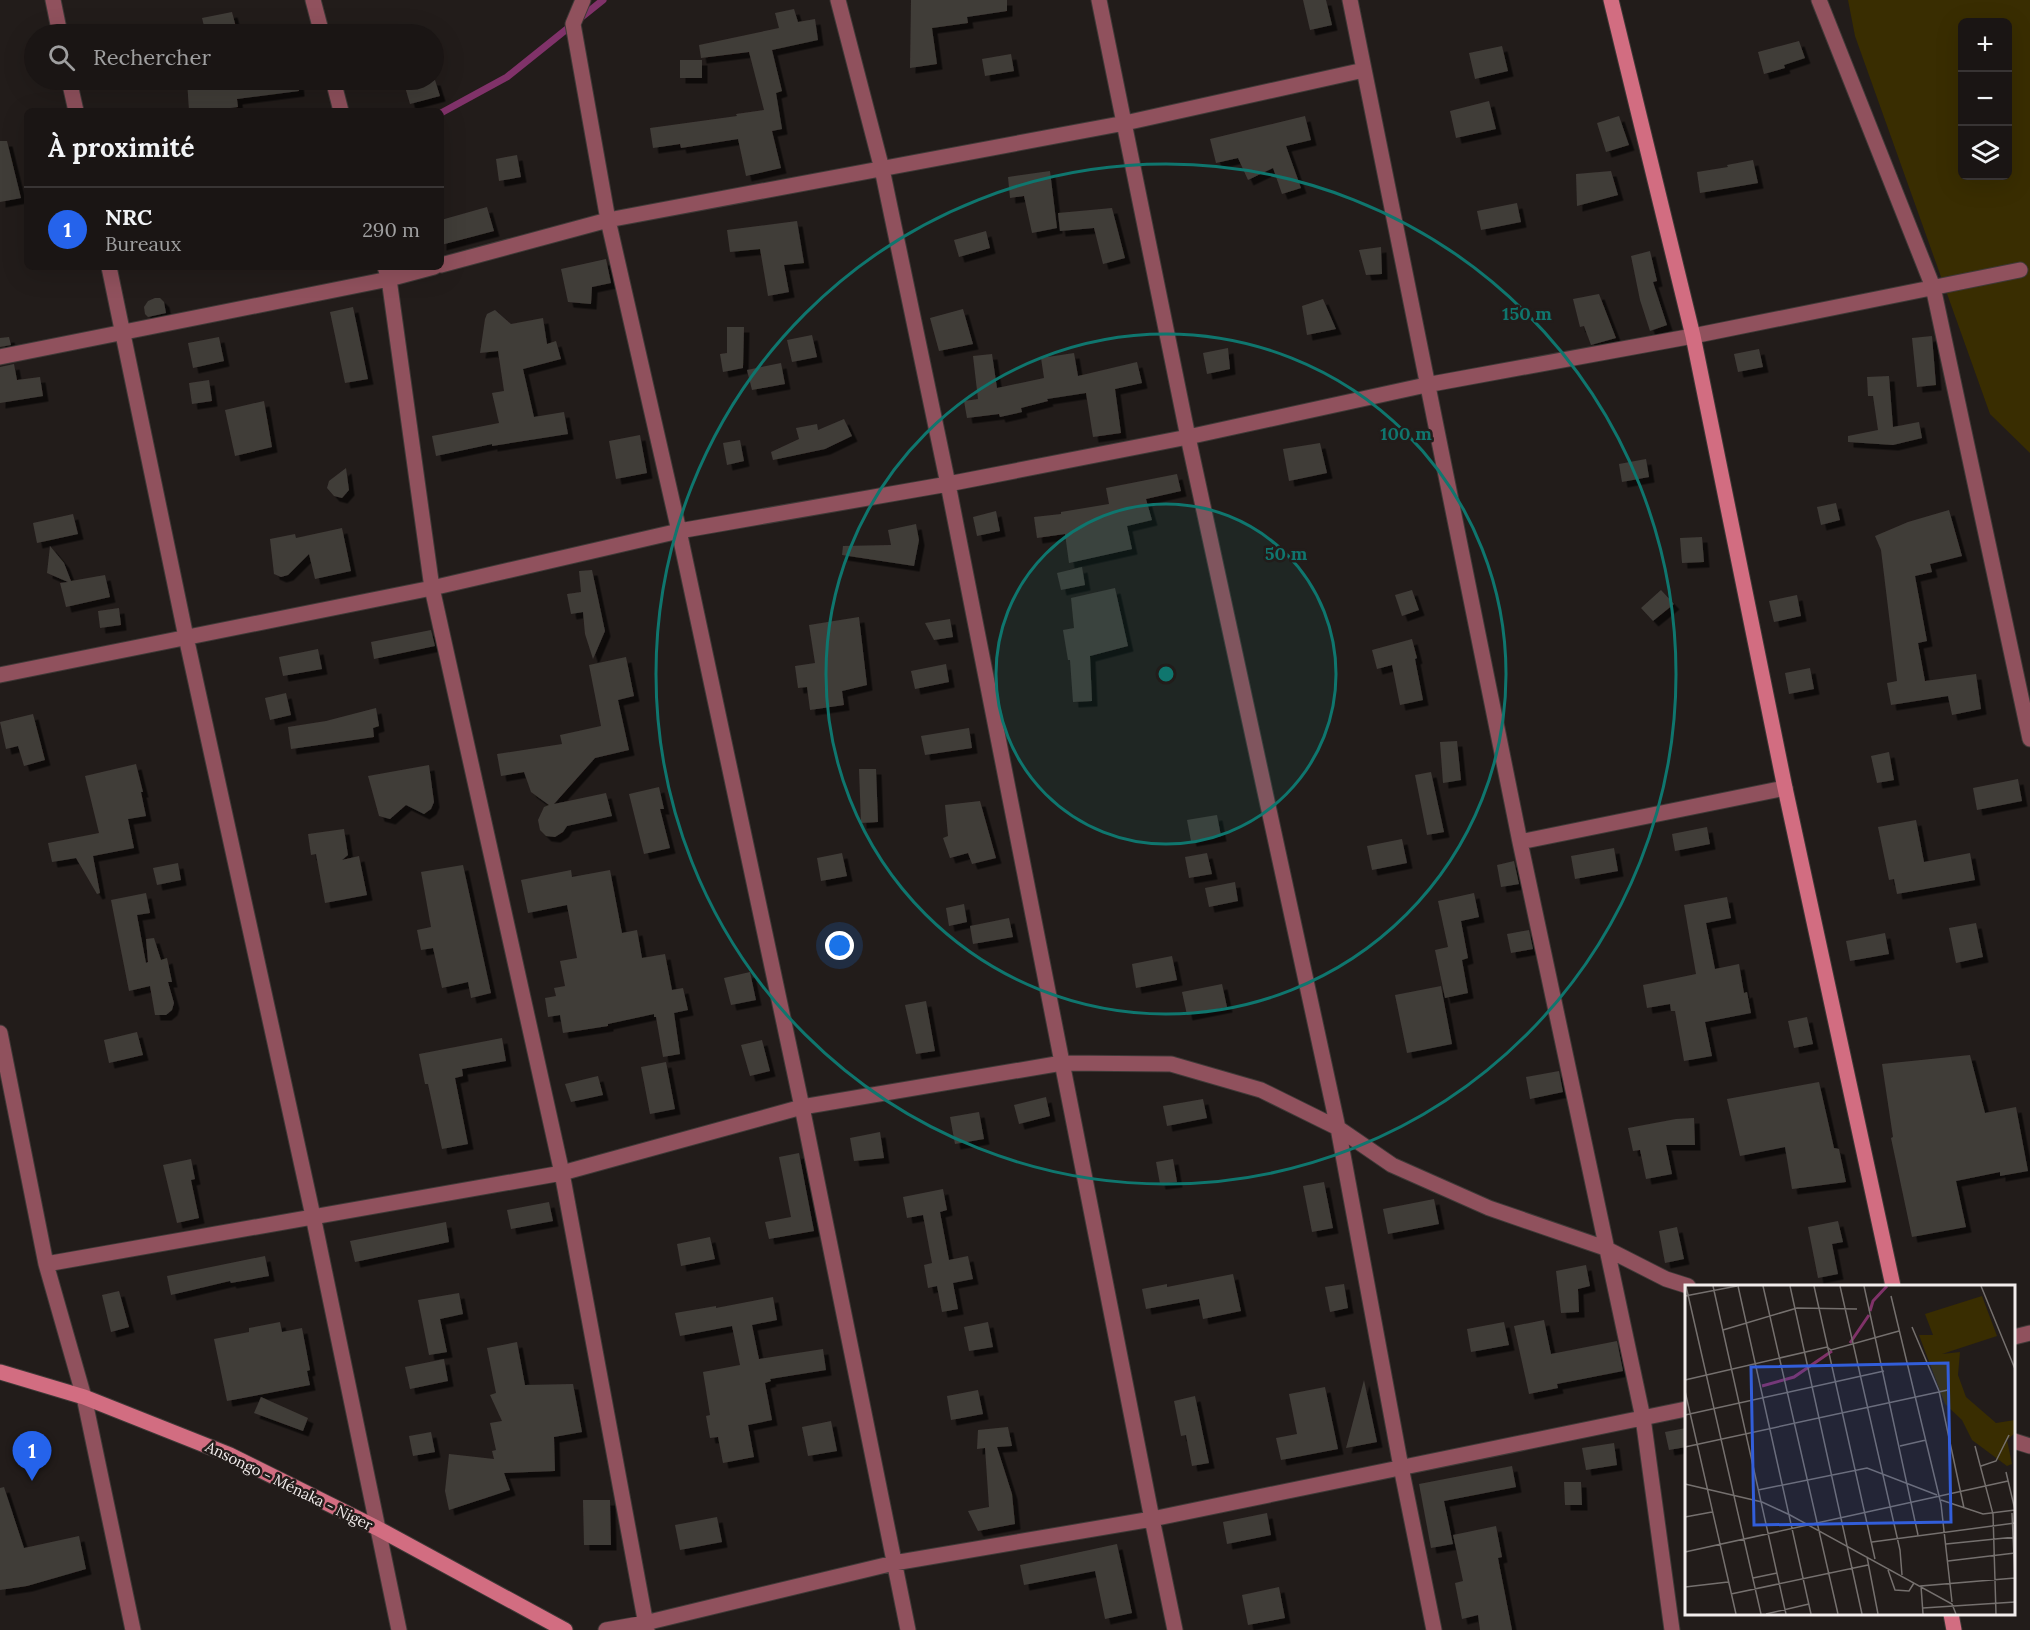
<!DOCTYPE html>
<html lang="fr">
<meta charset="utf-8">
<style>
body{margin:0;font-family:Lora,serif;background:#272222;color:#f1f3f6}
.controls{position:absolute;right:18px;top:18px;display:grid;overflow:hidden;border-radius:9px;box-shadow:0 6px 24px #0002}
.controls button{width:54px;height:54px;display:grid;place-items:center;padding:0;border:0;border-bottom:2px solid #383434;background:#1a1514;color:#f1f3f6;font:30px sans-serif}
.you{position:absolute;left:840px;top:946px;width:21px;height:21px;margin:-15px;border:4px solid #fff;border-radius:50%;background:#1a73e8;box-shadow:0 0 0 9px #1a73e833}
.badge{display:grid;place-items:center;width:39px;height:39px;border-radius:50%;background:#2563eb;color:#fff;font-size:20px;font-weight:700}
.pin{position:absolute;translate:-50% -50px;filter:drop-shadow(0 2px 3px #0008)}
.pin::after{content:'';position:absolute;top:32px;width:21px;height:18px;background:inherit;clip-path:polygon(0 0,100% 0,50% 100%)}
.list{margin:0;padding:0;list-style:none}
h2{display:flex;justify-content:space-between;align-items:center;height:78px;margin:0;padding:0 24px;font-size:26px}
h2 small{font-size:20px;font-weight:400;color:#9f9fa0}
.list li{display:grid;grid-template-columns:39px 1fr auto;gap:18px;align-items:center;box-sizing:border-box;height:84px;padding:0 24px;border-top:2px solid #383434}
.list b{display:block;font-size:22px;white-space:nowrap}
.list p{margin:0;font-size:20px;white-space:nowrap;color:#9f9fa0}
.list em{font-size:20px;font-style:normal;color:#9f9fa0}
.icon{flex:none;width:33px;height:33px;fill:none;stroke:currentColor;stroke-width:2;stroke-linecap:round;stroke-linejoin:round}
.map{position:relative;flex:none;width:2030px;height:1630px;overflow:hidden}
.search{position:absolute;background:#1a1514;box-shadow:0 6px 24px #0002;left:24px;top:24px;width:420px;height:66px;display:flex;align-items:center;gap:15px;box-sizing:border-box;padding:0 21px;border-radius:33px;color:#9f9fa0;font-size:22px}
.panel{position:absolute;background:#1a1514;box-shadow:0 6px 24px #0002;left:24px;top:108px;width:420px;height:162px;border-radius:9px}
.map>svg:first-child{display:block}
.green{fill:#392d01;fill-rule:evenodd}
.lines{fill:none;stroke-linecap:round;stroke-linejoin:round}
.stream{stroke:#803269;stroke-width:7}
.building{fill:#413c38;filter:url(#shadow)}
.street-casing{stroke:#3f3937;stroke-width:17}
.secondary-casing{stroke:#3f3937;stroke-width:17}
.street{stroke:#90515d;stroke-width:15}
.secondary{stroke:#d26d81;stroke-width:15}
.ring{fill:none;stroke:#0f766e;stroke-width:3}
.labels{text-anchor:middle;stroke-width:5;stroke-linejoin:round;paint-order:stroke}
.street-label{font-size:15px;fill:#f2edec;stroke:#221c1a}
.inset-river{fill:none;stroke:#803269;stroke-width:3}
.inset-road{fill:none;stroke:#75706e;stroke-width:1.5}
.view{fill:#325eda;fill-opacity:0.15;stroke:#325eda;stroke-width:3}
.inset-edge{fill:none;stroke:#f2edec;stroke-width:3}
.centre{fill:#0f766e;stroke:#221c1a;stroke-width:3}
.ring-label{font-size:18px;text-anchor:middle;font-weight:bold;fill:#0f766e;stroke:#221c1a;stroke-width:5;stroke-linejoin:round;paint-order:stroke}
</style>
<div class="map">
<svg width="2030" height="1630" viewBox="0 0 2030 1630">
<defs>
<filter id="shadow"><feDropShadow dx="5.5" dy="5.5" stdDeviation="0" flood-color="#0009"/></filter>
</defs>
<rect width="100%" height="100%" fill="#221c1a"/>
<path class="green" d="M1848 0H2030V453L1990 414 1855 36ZM1962 22H2008V176H1962Z"/>
<g class="lines">
<path class="stream" d="M441 113 507 77 603 0"/>
</g>
<path class="building" d="M911 0H1007V11L967 17 968 23 932 28 937 64 910 68Z
M1303 0H1326L1332 25 1310 30Z
M794 9 798 22 815 19 818 40 772 50 782 91 776 93 782 129 772 131 781 168 746 176 738 139 681 148 680 144 653 148 650 128 737 116 736 114 764 110 749 52 701 58 699 45 779 28 775 13Z
M232 12 237 31 221 34H206L202 18Z
M1799 41 1805 58 1784 65 1785 68 1764 74 1758 52Z
M1502 46 1508 71 1475 79 1469 53Z
M1011 54 1014 71 985 76 982 59Z
M680 60H702V78H680Z
M187 80H298L299 91 237 99 238 107 207 111H189Z
M403 80H435L440 96 410 104Z
M1489 101 1496 129 1456 138 1450 111Z
M1305 116 1311 140 1286 146 1301 188 1282 194 1273 168 1248 180 1238 158 1216 163 1210 139Z
M1619 116 1629 145 1606 152 1597 123Z
M0 141H7L21 198 0 202Z
M517 155 521 177 499 181 496 159Z
M1753 160 1758 183 1700 193 1697 172 1728 167 1727 165Z
M1050 171 1057 228 1032 233 1024 196 1010 198 1008 177Z
M1611 171 1618 195 1577 206 1576 174Z
M1517 203 1521 222 1481 230 1477 211Z
M487 207 494 231 441 245V220Z
M1112 208 1125 258 1103 264 1094 228 1060 231 1058 213Z
M797 221 804 263 784 265 789 292 768 296 760 249 730 252 727 230Z
M986 231 990 248 959 257 954 240Z
M1381 247 1382 274 1366 275 1359 250Z
M1650 251 1657 281 1653 282 1667 325 1650 331 1640 300 1631 256Z
M606 259 611 283 592 287 591 304 568 302 561 269Z
M1599 294 1616 338 1591 345 1584 326 1580 327 1573 299Z
M155 298H160L164 302 166 313 148 317 145 314 144 307 148 301Z
M1323 299 1336 329 1307 335 1302 306Z
M353 307 368 379 345 383 330 312Z
M963 309 973 344 939 351 930 318Z
M495 310 511 324 543 318 547 344 556 341 561 359 523 369 534 417 564 412 568 434 492 446V444L436 456 432 436 499 423 492 393 504 391 498 351 480 353 485 319 487 314Z
M727 327H744L743 368 723 372 720 354 727 353Z
M812 335 817 357 792 362 787 340Z
M1932 336 1936 385 1917 387 1912 338Z
M9 337 11 345 0 347V338Z
M219 337 224 361 193 368 188 343Z
M1228 348 1230 369 1207 374 1203 353Z
M1759 349 1763 367 1738 372 1734 354Z
M1074 353 1078 376 1137 362 1142 383 1115 389 1121 433 1093 437 1086 393 1047 399 1048 401 1021 408 1022 412 1000 417 999 414 967 418 964 401 978 399 973 356 992 354 997 388 1044 378 1041 358Z
M781 363 785 384 752 390 747 370Z
M14 364 17 380 40 377 43 396 0 403V367Z
M1889 376 1893 427 1919 422 1922 438 1893 445 1848 442V436L1878 430 1873 396H1868L1867 377Z
M209 380 212 401 192 404 189 383Z
M264 401 272 447 235 456 225 410Z
M844 419 852 436 825 449 773 460 771 452 799 439 796 428 817 424 818 430Z
M640 435 647 473 616 479 609 441Z
M740 440 744 461 727 465 723 443Z
M1320 443 1327 473 1289 481 1283 449Z
M1646 459 1649 477 1622 482 1619 464Z
M346 468 349 490 342 498 334 496 327 488 329 481Z
M1177 474 1181 491 1146 499 1152 520 1127 526 1132 549 1069 563 1065 534 1037 538 1034 517 1061 514V512L1109 504 1106 488Z
M1836 503 1840 520 1821 525 1817 507Z
M1949 510 1962 556 1930 564 1932 572 1915 576 1927 641 1918 643 1925 681 1976 674 1981 709 1952 715 1948 696 1891 705 1887 683 1897 681 1881 550 1875 536 1908 522Z
M996 511 1000 531 977 536 973 517Z
M73 514 78 534 37 543 33 523Z
M916 524 919 540 914 566 842 555 843 546 891 545 888 530Z
M342 528 351 571 315 579 309 554 288 575 281 577 274 574 270 539 295 534 296 538Z
M1702 537 1704 562 1682 563 1680 538Z
M50 546 64 563 71 581 105 575 110 597 66 607 60 583 68 582 47 573Z
M1082 567 1085 585 1061 590 1057 573Z
M592 570 605 631 593 659 585 634 583 612 571 614 567 594 581 592 579 571Z
M1115 588 1128 646 1090 656 1092 701 1073 702 1070 660H1068L1063 630 1074 628 1071 598Z
M1412 590 1419 610 1402 616 1395 595Z
M1661 590 1674 604 1653 621 1641 608Z
M1797 595 1801 616 1774 622 1769 601Z
M119 608 121 625 100 628 98 611Z
M859 617 867 685 842 691 844 705 810 710 807 687 798 688 795 666 815 663 809 625Z
M950 619 953 637 934 640 925 623Z
M431 630 435 646 374 659 371 642Z
M1412 639 1417 658 1415 659 1423 700 1400 705 1392 665 1377 669 1372 650Z
M318 649 322 669 283 676 279 657Z
M626 657 634 696 618 700 629 750 595 758 554 804 606 793 612 816 567 826 563 832 555 837 546 836 540 830 538 820 544 807 549 805 531 792 524 772 501 776 497 754 562 744 560 735 601 726 589 665Z
M946 664 949 682 915 689 911 671Z
M1810 668 1814 689 1789 694 1785 673Z
M286 693 291 715 270 720 265 698Z
M376 708 379 726 373 728 374 737 291 749 288 727 326 721Z
M33 714 45 760 24 766 18 746 6 749 0 722Z
M969 728 972 748 925 755 921 736Z
M1457 741 1461 780 1443 783 1440 742Z
M1889 752 1894 780 1877 783 1871 756Z
M136 764 143 792H141L146 816 128 819 134 848 93 856 100 893 97 894 76 858 52 862 48 843 99 833 85 776Z
M429 765 434 802 431 809 424 814 406 805 390 819 379 816 368 776Z
M859 769H876L878 822 861 823Z
M1431 772 1444 832 1427 835 1415 775Z
M2018 779 2022 801 1977 810 1973 788Z
M659 787 664 809H660L670 848 644 854 629 794Z
M980 801 996 858 972 864 968 853 950 858 943 838 948 836 945 805Z
M1217 815 1221 836 1191 841 1187 820Z
M1916 820 1924 862 1970 853 1975 880 1897 894 1894 879 1889 880 1878 827Z
M1707 827 1710 844 1675 851 1672 834Z
M344 829 348 855 342 860 359 856 367 895 325 903 316 854 311 855 308 834Z
M1402 839 1407 863 1372 870 1367 846Z
M1614 848 1618 871 1575 879 1571 856Z
M842 853 847 876 821 881 817 858Z
M1207 853 1212 874 1189 878 1185 857Z
M1514 861 1519 884 1501 887 1497 865Z
M178 863 181 880 157 885 153 868Z
M463 865 491 993 471 998 468 982 442 988 433 948 421 950 417 930 431 927 421 872Z
M571 870 572 877 610 870 622 933 637 930 642 958 665 954 672 990 683 988 688 1010 674 1013 680 1054 663 1057 656 1017H654V1014L608 1024V1026L563 1033 560 1015 548 1017 545 998 556 996 554 988 565 986 560 961 577 958 567 905 528 913 521 880Z
M1235 882 1238 901 1209 907 1205 888Z
M146 893 150 913 137 915 146 963 148 962 146 939 154 938 161 960 167 958 172 982H168L174 1003 172 1010 166 1015H155L150 986 129 991 111 900Z
M1474 893 1479 917 1461 921 1468 958 1462 960 1468 993 1445 998 1435 950 1448 947 1438 901Z
M1727 897 1731 918 1706 923 1715 969 1739 964 1744 993 1747 992 1751 1013 1705 1022 1712 1056 1684 1061 1675 1011H1671L1670 1004 1647 1008 1643 985 1696 974 1684 905Z
M964 904 967 922 949 926 946 908Z
M1009 918 1013 937 973 944 970 926Z
M1976 923 1983 957 1956 963 1949 928Z
M1529 930 1533 949 1511 953 1507 934Z
M1885 933 1889 954 1850 961 1846 941Z
M1172 956 1177 980 1136 988 1132 964Z
M750 972 756 1000 731 1005 724 978Z
M1222 984 1227 1007 1187 1015 1182 992Z
M1441 986 1452 1044 1407 1053 1395 995Z
M926 1001 935 1051 916 1054 905 1005Z
M1807 1017 1813 1044 1794 1048 1788 1021Z
M137 1032 143 1055 109 1063 104 1040Z
M502 1038 506 1061 462 1069 463 1076 455 1078 468 1144 442 1149 428 1084H425L419 1054Z
M762 1040 770 1071 750 1076 741 1045Z
M1970 1055 1985 1113 2016 1107 2028 1171 2000 1176V1172L1956 1181 1966 1227 1912 1237 1891 1138 1893 1137 1882 1064Z
M666 1062 675 1109 650 1114 641 1067Z
M1559 1071 1563 1092 1530 1099 1526 1077Z
M598 1076 603 1095 571 1102 565 1084Z
M1819 1082 1834 1148 1839 1149 1846 1182 1792 1189 1785 1147 1740 1156 1727 1099Z
M1046 1097 1050 1116 1019 1124 1014 1105Z
M1203 1099 1207 1118 1167 1126 1163 1106Z
M979 1112 984 1139 955 1144 950 1117Z
M1694 1118 1695 1145H1666L1672 1174 1646 1179 1640 1150 1633 1151 1628 1128 1676 1119Z
M880 1132 884 1158 854 1161 850 1138Z
M799 1153 814 1231 769 1239 765 1222 791 1217 779 1157Z
M191 1159 195 1179 191 1180 199 1218 177 1223 163 1165Z
M1173 1159 1177 1182 1160 1184 1156 1162Z
M1324 1182 1333 1228 1312 1232 1303 1186Z
M943 1189 947 1210 940 1212 949 1260 968 1256 973 1279 953 1283 958 1309 942 1312 937 1286 928 1288 924 1265 932 1263 923 1215 907 1218 903 1197Z
M1434 1199 1439 1224 1388 1234 1383 1209Z
M549 1202 553 1221 511 1229 507 1210Z
M1838 1221 1843 1242 1832 1244 1838 1274 1818 1278 1808 1227Z
M446 1222 449 1242 355 1262 350 1241Z
M1677 1227 1684 1259 1665 1263 1659 1231Z
M710 1237 715 1259 681 1266 677 1244Z
M265 1256 269 1276 231 1283 230 1281 171 1295 167 1276Z
M1586 1265 1590 1286 1578 1289 1579 1312 1561 1313 1556 1271Z
M1233 1274 1241 1311 1203 1319 1199 1299 1146 1309 1142 1289 1167 1284V1287Z
M1344 1284 1348 1308 1330 1312 1325 1287Z
M119 1291 129 1327 111 1332 102 1295Z
M459 1293 463 1314 440 1319 447 1352 429 1355 418 1300Z
M773 1297 777 1320 752 1325 759 1359 823 1349 826 1370 770 1379 771 1381 765 1383 772 1420 748 1425 754 1457 723 1463 718 1437 710 1438 706 1416 710 1415 703 1372 740 1365 732 1326 680 1336 675 1313 716 1306V1308Z
M1544 1320 1551 1354 1617 1341 1623 1371 1557 1384 1558 1388 1529 1394 1514 1326Z
M280 1322 282 1332 302 1328 310 1370 307 1371 310 1385 227 1401 214 1339 249 1332V1328Z
M988 1322 993 1347 969 1351 964 1327Z
M1504 1322 1509 1345 1471 1352 1467 1329Z
M517 1342 525 1385 573 1384 582 1432 554 1437 555 1471 504 1473 510 1490 449 1510 445 1491 449 1454 494 1459 492 1451 496 1450 490 1423 502 1421 490 1395 496 1393 487 1348Z
M444 1359 448 1381 410 1389 405 1367Z
M1364 1380 1377 1442 1346 1448Z
M1325 1387 1338 1449 1281 1460 1276 1438 1297 1434 1289 1394Z
M978 1390 983 1414 951 1420 947 1396Z
M1195 1396 1209 1463 1192 1466 1186 1435 1181 1436 1174 1401Z
M261 1397 308 1418 303 1431 254 1413Z
M831 1421 837 1451 808 1456 802 1427Z
M1008 1427 1012 1446 997 1447 1012 1494 1015 1524 978 1531 968 1511 989 1507 985 1448 977 1449 978 1430Z
M1686 1428V1447L1669 1450 1665 1432Z
M431 1432 435 1452 413 1456 409 1436Z
M1614 1443 1617 1465 1586 1470 1582 1448Z
M1512 1466 1516 1487 1444 1501 1453 1544 1431 1548 1419 1484Z
M1564 1482H1581L1582 1505H1565Z
M4 1487 24 1548 79 1536 86 1569 27 1586 0 1590V1488Z
M583 1500H610L611 1545H584Z
M1267 1513 1271 1535 1227 1544 1223 1522Z
M717 1517 722 1542 680 1550 675 1525Z
M1496 1526 1502 1557 1498 1558 1512 1630H1480L1478 1615 1462 1619 1455 1583 1463 1581 1453 1535Z
M1117 1544 1132 1613 1105 1619 1095 1571 1024 1585 1020 1565Z
M1279 1587 1285 1618 1248 1625 1242 1595Z"/>
<g class="lines">
<defs>
<path id="street" d="M53 0 60 34
M313 0 322 34
M583 0 573 24 608 220 679 531 802 1107 908 1630
M838 0 882 169 948 484 1152 1519 1175 1630
M1099 0 1188 437 1338 1128 1401 1467 1434 1630
M1350 0 1520 842 1643 1418 1672 1630
M1819 0 1933 287 2030 739
M69 80 76 111
M333 80 341 111
M441 265 608 220 1125 123 1364 70
M109 267 186 637 313 1216 399 1630
M385 267 389 279 432 588 562 1173 647 1630
M0 357 389 279 434 267
M0 675 432 588 679 531 948 484 1188 437 1426 385 1693 336 2020 270
M1520 842 1785 788
M0 1033 46 1264 84 1397 133 1630
M46 1264 562 1173 802 1107 1062 1063 1171 1064 1261 1090 1338 1128 1392 1165 1489 1208 1605 1248 1666 1279 1688 1286
M2014 1337 2030 1333
M2014 1441 2030 1446
M606 1630 645 1623 894 1563 1152 1519 1686 1409"/>
<path id="secondary" d="M1611 0 1693 336 1785 788 1893 1286
M0 1372 84 1397 230 1455 377 1528 565 1630
M1951 1614 1954 1630"/>
</defs>
<use href="#street" class="street-casing"/>
<use href="#secondary" class="secondary-casing"/>
<use href="#street" class="street"/>
<use href="#secondary" class="secondary"/>
</g>
<circle cx="1166" cy="674" r="170" fill="#0f766e" fill-opacity=".12"/>
<g class="ring">
<circle cx="1166" cy="674" r="170"/>
<circle cx="1166" cy="674" r="340"/>
<circle cx="1166" cy="674" r="510"/>
</g>
<g class="labels">
<g class="street-label">
<text transform="translate(289 1486) rotate(26)" y="5">Ansongo - Ménaka - Niger</text>
</g>
</g>
<g transform="translate(1685 1285)">
<rect width="330" height="330" fill="#221c1a"/>
<path d="M297 11 312 51 257 69 275 67 273 90 281 112 311 138 330 135V148L322 155 327 179 322 181 287 155 277 135 260 119 234 50H248L240 29Z" fill="#392d01"/>
<path class="inset-river" d="M185 26 188 16 202 1M165 58 184 30M77 101 109 92 147 66"/>
<path class="inset-road" d="M1 1 76 329M28 1 101 329M53 1 126 329M78 1 153 329M105 1 177 329M129 1 190 274M155 1 215 265 217 290M179 1 233 250M296 1 330 84M0 11 52 1M206 11 256 219 267 317M227 42 254 106 279 223M38 45 112 23 172 24M0 95 142 62 146 65 214 46M0 106 51 329M0 130 199 86M215 161 241 155M290 161 308 229 311 329M0 162 263 105M296 181 311 176 324 150M321 187 330 225M0 199 77 217 105 230 267 319 271 329M73 205 182 183 252 210M256 215 298 229 330 225M327 228 330 294M0 232 27 227M187 257 330 238M261 259 330 252M0 267 323 196M182 272 193 329M263 276 330 268M203 285 210 305 224 306 229 298M68 293 92 288M0 302 43 297M46 309 183 280M238 323 330 317M81 329 124 319M238 329 236 301 330 293"/>
<path class="view" d="M263 78 266 237 69 240 66 82Z"/>
<rect width="330" height="330" class="inset-edge"/>
</g>
<circle cx="1166" cy="674" r="9" class="centre"/>
<g class="ring-label">
<text x="1527" y="320">150 m</text>
<text x="1406" y="440">100 m</text>
<text x="1286" y="560">50 m</text>
</g>
</svg>
<div class="controls">
<button>+</button>
<button>−</button>
<button><svg class="icon" aria-label="layers" viewBox="0 0 24 24"><path d="M12 4l9 5-9 5-9-5zM3 14l9 5 9-5"/></svg></button>
</div>
<div class="you"></div>
<div class="pin badge" style="left:32px;top:1481px">1</div>
<div class="search"><svg class="icon" aria-label="search" viewBox="0 0 24 24"><circle cx="10" cy="10" r="6"/><path d="M15 15l6 6"/></svg>Rechercher</div>
<section class="panel">
<h2>À proximité<small></small></h2>
<ul class="list">
<li><span class="badge">1</span><div><b>NRC</b><p>Bureaux</p></div><em>290 m</em></li>
</ul>
</section>
</div>
